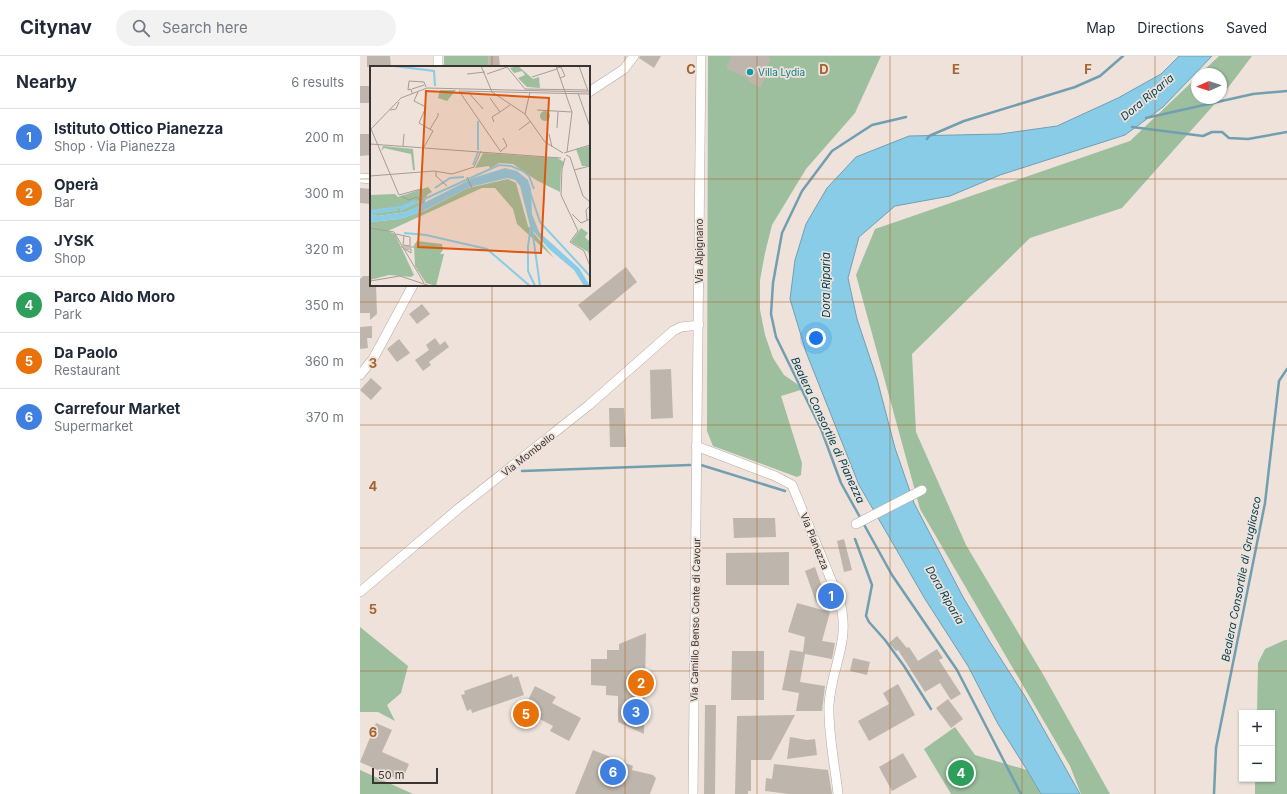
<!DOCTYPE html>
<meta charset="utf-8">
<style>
body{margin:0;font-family:Inter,sans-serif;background:#f2f2f3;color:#1f2937}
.controls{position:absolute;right:12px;bottom:12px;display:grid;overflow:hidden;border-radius:0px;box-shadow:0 1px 3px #0004}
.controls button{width:36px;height:36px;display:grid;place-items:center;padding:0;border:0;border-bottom:1px solid #e0e1e3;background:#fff;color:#1f2937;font:20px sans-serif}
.compass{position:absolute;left:831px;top:12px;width:36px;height:36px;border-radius:50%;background:#fff;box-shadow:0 1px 3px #0004;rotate:267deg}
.scale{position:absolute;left:12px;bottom:10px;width:66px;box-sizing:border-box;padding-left:4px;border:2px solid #3a3532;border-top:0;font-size:11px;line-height:14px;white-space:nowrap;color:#3a3532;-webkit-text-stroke:3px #eee2da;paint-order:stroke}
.you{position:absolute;left:456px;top:282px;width:14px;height:14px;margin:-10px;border:3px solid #fff;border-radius:50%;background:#1a73e8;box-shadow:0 0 0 6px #1a73e833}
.badge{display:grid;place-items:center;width:26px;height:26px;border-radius:50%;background:#d93025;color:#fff;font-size:13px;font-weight:700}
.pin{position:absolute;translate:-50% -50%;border:2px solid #fff;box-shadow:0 1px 4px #0006}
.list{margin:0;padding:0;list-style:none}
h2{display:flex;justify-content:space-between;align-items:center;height:52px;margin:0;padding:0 16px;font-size:17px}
h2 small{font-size:13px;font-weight:400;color:#747a83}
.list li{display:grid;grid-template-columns:26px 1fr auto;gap:12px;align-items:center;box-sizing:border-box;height:56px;padding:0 16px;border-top:1px solid #e0e1e3}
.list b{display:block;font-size:15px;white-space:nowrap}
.list p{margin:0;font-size:13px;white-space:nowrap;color:#747a83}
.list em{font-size:13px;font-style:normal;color:#747a83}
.icon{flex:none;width:22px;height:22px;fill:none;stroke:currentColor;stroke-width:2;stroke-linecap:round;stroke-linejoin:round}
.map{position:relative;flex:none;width:927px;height:738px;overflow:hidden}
header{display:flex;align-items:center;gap:24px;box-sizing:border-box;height:56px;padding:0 20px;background:#fff;border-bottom:1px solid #e0e1e3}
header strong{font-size:19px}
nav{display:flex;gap:22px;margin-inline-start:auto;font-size:14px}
.search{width:280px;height:36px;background:#f2f2f3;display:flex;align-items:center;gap:10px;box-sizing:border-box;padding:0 14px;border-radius:22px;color:#747a83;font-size:15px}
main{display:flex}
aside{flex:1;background:#fff}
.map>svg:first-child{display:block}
.green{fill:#9dbf9e}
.water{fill:#89cce7;stroke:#719fb1}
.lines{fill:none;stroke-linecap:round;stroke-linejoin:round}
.stream{stroke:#719fb1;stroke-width:2.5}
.building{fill:#beb6ac}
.minor-casing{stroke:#b5aaa2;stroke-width:10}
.minor{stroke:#fff;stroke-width:9}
.grid{fill:none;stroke:#a4642e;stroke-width:1;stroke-opacity:0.55}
.culture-dot{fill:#0f9aa8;stroke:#eee2da;stroke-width:1.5}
.labels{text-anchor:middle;stroke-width:3.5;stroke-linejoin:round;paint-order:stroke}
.culture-label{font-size:10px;fill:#0d838f;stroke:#eee2da;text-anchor:start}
.street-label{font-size:10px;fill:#3a3532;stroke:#eee2da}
.water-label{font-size:11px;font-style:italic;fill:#034154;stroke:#eee2da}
.inset-river{fill:none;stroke:#89cce7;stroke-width:2}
.inset-road{fill:none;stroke:#a69d97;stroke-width:1}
.view{fill:#df570e;fill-opacity:0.15;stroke:#df570e;stroke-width:2}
.inset-edge{fill:none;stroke:#3a3532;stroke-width:2}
.grid-label{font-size:13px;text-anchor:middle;font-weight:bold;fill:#a4642e;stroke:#eee2da;stroke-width:3.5;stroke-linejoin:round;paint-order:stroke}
</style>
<header>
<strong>Citynav</strong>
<div class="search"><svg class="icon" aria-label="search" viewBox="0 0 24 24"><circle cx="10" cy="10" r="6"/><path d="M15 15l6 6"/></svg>Search here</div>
<nav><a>Map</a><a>Directions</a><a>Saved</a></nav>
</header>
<main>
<aside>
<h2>Nearby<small>6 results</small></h2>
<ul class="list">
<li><span class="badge" style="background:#3f7fe0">1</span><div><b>Istituto Ottico Pianezza</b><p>Shop · Via Pianezza</p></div><em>200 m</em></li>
<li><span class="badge" style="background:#e8710a">2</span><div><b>Operà</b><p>Bar</p></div><em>300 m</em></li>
<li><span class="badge" style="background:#3f7fe0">3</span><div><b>JYSK</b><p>Shop</p></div><em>320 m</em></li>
<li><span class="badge" style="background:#2e9e5b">4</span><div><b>Parco Aldo Moro</b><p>Park</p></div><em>350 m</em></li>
<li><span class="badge" style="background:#e8710a">5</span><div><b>Da Paolo</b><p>Restaurant</p></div><em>360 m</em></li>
<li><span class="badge" style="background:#3f7fe0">6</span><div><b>Carrefour Market</b><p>Supermarket</p></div><em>370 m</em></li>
</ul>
</aside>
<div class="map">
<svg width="927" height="738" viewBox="0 0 927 738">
<rect width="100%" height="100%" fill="#eee2da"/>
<path class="green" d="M84 0H128L129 11H84Z
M348 0H521L495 57 446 113 412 169 405 197 400 224V254L405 279 413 302 424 319 444 333 421 340 442 407 441 419 437 421 353 390 347 375Z
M859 0H892L861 41V18H840Z
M837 21V42H860L762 152 670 182 552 298 556 376 606 489 684 620 750 738H721L710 710 560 453 496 219 515 173 770 85Z
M0 571 48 610 41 637 27 649 35 665 18 656H0Z
M925 584H927V738H895V723H912V657H897L898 607 905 593Z
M595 671 615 699 667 714 681 738H591L564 693Z
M0 714 53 738H0Z"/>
<path class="water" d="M819 0H852L803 51 765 79 640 119 590 140 535 150 499 181 488 222 497 263 517 323 535 392 554 447 603 541 630 586 666 642 720 738H681L667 714 638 668 608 610 565 543 499 429 446 296 430 243 435 204 446 168 467 132 496 101 549 80 640 78 697 70 758 42 801 18Z"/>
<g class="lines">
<path class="stream" d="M546 61 512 69 472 95 442 135 422 177 413 227 411 258 416 281 461 373 481 427 532 519 597 614 661 738
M786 62 893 38 927 35
M772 71 843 80 852 76H862L869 82 888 83 927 76
M567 83 569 80 604 65 715 31 740 20 763 0
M341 409 425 435
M162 415 330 409
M495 483 512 529 506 560 509 566 525 584 544 610 571 653
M854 738 856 692 905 447 919 325 927 313"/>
</g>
<path class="building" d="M7 0H30L31 11H7Z
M128 0H139L140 11H129Z
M280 0H301L294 12 279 2Z
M372 0H407L411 2 405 15 408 17 400 32 388 25 389 23 367 13V9Z
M0 30H11V47H0Z
M0 78H11V99L0 100Z
M0 132 11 133V148L0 147Z
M266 211 277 226 230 265 218 249Z
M3 220H11V229H16L17 258 10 264V257H0V223Z
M62 248 70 258 57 268 49 258Z
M12 270V282H7L8 292 0 293V271Z
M75 282 80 289 85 285 89 291 69 306 71 309 63 315 55 304 69 294 66 289Z
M39 283 50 297 37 306 27 293Z
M311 313 313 362 291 363 290 314Z
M11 322 22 332 11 344 0 334Z
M249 352H264L266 391H250Z
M373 462H415L416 481 374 482Z
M484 483 492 514 484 516 477 485Z
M429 496V529H366V497Z
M455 511 466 542 456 546 445 515Z
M437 547 470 556 462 585 475 587 472 603 445 598 440 626 465 630 462 655H436L439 637 422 634 430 594 443 596 445 581 428 576Z
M286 577 284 678 258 666V640L246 639V630L231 629V603H247V594H259V588Z
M537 580 547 592 549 591 558 605 577 593 583 602 579 604 601 638 591 644 580 627 565 636 538 594 536 595 529 587Z
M372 595H404V644H371Z
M493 602 510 606 507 619 490 615Z
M152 618 153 622 158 620 164 639 112 657 111 653 107 655 101 639 105 638 104 635Z
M538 628 555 659 509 685 498 665 529 648 523 637Z
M175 630 196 641 192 647 221 662 209 685 190 675 193 670 163 654Z
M588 643 603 663 591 672 576 652Z
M345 649H356L355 738H344Z
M435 659 411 704H391V735H388V738H375L377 660Z
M16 667 32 674 22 696 49 708 42 725 0 706Z
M430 681 447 684 455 683 457 699 427 703Z
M233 694 273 710 272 714 293 719 296 722 290 738H215Z
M543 697 557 721 532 735 519 711Z
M414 708 468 714 472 738H429L405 735 406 722 412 723Z"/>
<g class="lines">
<defs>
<path id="minor" d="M78 11V0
M229 36 264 13 274 0
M0 122 11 123
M0 319 13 303 53 229
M336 390 415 420 432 429 479 543C492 584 471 611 469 649 468 678 475 709 478 738
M496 468 562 434
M0 536 98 453 229 349 313 275 321 271 339 269
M333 738 341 0"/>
</defs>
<use href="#minor" class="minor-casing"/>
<use href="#minor" class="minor"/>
</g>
<path class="grid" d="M132 0V11M265 0V738M397 0V738M530 0V738M662 0V738M795 0V738M0 123H11M229 123H927M132 229V738M0 246H927M0 369H927M0 492H927M0 615H927"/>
<circle class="culture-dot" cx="390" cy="16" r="4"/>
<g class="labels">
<g class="culture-label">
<text x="398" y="20">Villa Lydia</text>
</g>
<g class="street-label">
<text transform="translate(339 195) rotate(-90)" y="4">Via Alpignano</text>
<text transform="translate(168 398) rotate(-38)" y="4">Via Mombello</text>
<text transform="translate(455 485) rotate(68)" y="4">Via Pianezza</text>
<text transform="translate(335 564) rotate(-89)" y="4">Via Camillo Benso Conte di Cavour</text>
</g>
<g class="water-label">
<text transform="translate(787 41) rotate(-40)" y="4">Dora Riparia</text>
<text transform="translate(466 229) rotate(-90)" y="4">Dora Riparia</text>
<text transform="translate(468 374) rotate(65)" y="4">Bealera Consortile di Pianezza</text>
<text transform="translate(881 523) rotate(-79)" y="4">Bealera Consortile di Grugliasco</text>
<text transform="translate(585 539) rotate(60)" y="4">Dora Riparia</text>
</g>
</g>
<g transform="translate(10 10)">
<rect width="220" height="220" fill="#eee2da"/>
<path d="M148 0 163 13 169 11 170 22 157 21 148 12 155 9 152 5 144 7 140 2ZM70 24H86L77 35 68 32ZM170 50a5 5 0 1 1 10 0a5 5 0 1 1-10 0ZM13 80 43 83 45 104H43L41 88 14 82 11 85ZM220 80V100H212L206 83ZM113 87 187 92 194 96 191 104 190 126 166 114 143 98 129 97 120 103 119 100 105 102ZM138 113 146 117 158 160 184 192 147 158 143 143 125 122H112L18 165 25 168 44 209 41 211 19 209 0 214V156L29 153 54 145 98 122ZM58 121 62 126 57 129 54 138 36 146 8 150 0 148V129L25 128 28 131ZM211 162 218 167 215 171 220 176V193L218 186 201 176ZM47 175 72 178 73 184 70 188H74L66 220 56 217 45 200 44 179Z" fill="#9dbf9e"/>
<path d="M135 102 147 105 158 114 161 123 162 148 169 166 209 202 220 220H214L204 204 179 183 164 166 160 160 150 120 145 114 138 112 100 121 51 146 29 153 0 156V148L8 150 36 146 103 112Z" fill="#89cce7"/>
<path class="inset-river" d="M24 0 64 5 65 20M108 84V55M103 99 108 86M65 122 80 112 94 111M160 126 170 156 220 210M30 144 129 99 141 100 153 105 159 110 164 123M0 145 31 141 45 135M0 147 27 144M161 160 158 180V205L165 220M162 162 170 220M34 167 56 169 117 183 160 220"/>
<path class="inset-road" d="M111 0 122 26 155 48 175 76 193 87M186 0 202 46 197 86M209 0 218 25M137 1 155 23M187 2 191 1 195 10 190 12M97 8 115 6M117 8 140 0M162 11 187 3M42 23 54 19M155 23 218 24M89 25 220 28M89 25 131 86M48 26 44 35 56 41 49 57 63 65 54 81M98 26 113 43M42 27 41 23 38 24 39 15 54 16 56 21M208 27 220 61M120 32 130 46 140 39M20 44 26 43 29 36M167 44 202 46M155 48 160 26M124 56 122 51 130 46M187 62 188 46M1 63 29 129 51 123M60 63 68 50V47M0 64 31 32 57 22 220 26M149 64 161 55M179 68 182 81M0 78 191 92M33 80 34 68M131 85 137 80 133 72M194 87 220 79M196 89 200 91 213 130 220 136M195 92 192 103 191 129 208 165 200 176 214 185 220 200M204 104 220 100M66 106V110L77 120M0 110 64 105 82 108 104 101 111 85M97 111 102 122M31 130 39 134 47 131 50 135 53 133M202 148 211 157 220 153M217 154 216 144 220 140M0 162 24 166 54 217M26 168 40 171V180L33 179 34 170M31 181H44M33 183H41V187L35 183M0 215 30 210 60 220"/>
<path class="view" d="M56 25 179 32 171 187 48 181Z"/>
<rect width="220" height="220" class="inset-edge"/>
</g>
<g class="grid-label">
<text x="331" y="18">C</text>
<text x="464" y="18">D</text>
<text x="596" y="18">E</text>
<text x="728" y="18">F</text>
<text x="13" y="312">3</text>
<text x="13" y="435">4</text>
<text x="13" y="558">5</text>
<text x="13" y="681">6</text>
</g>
</svg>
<div class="controls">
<button>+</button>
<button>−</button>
</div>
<svg class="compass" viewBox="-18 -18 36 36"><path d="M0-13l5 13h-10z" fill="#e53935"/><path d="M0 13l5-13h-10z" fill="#747a83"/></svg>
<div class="scale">50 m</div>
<div class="you"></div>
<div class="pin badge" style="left:471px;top:540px;background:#3f7fe0">1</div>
<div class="pin badge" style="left:281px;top:627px;background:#e8710a">2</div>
<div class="pin badge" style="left:276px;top:656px;background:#3f7fe0">3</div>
<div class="pin badge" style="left:601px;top:717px;background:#2e9e5b">4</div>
<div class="pin badge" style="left:166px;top:658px;background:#e8710a">5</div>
<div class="pin badge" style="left:253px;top:716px;background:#3f7fe0">6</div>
</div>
</main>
